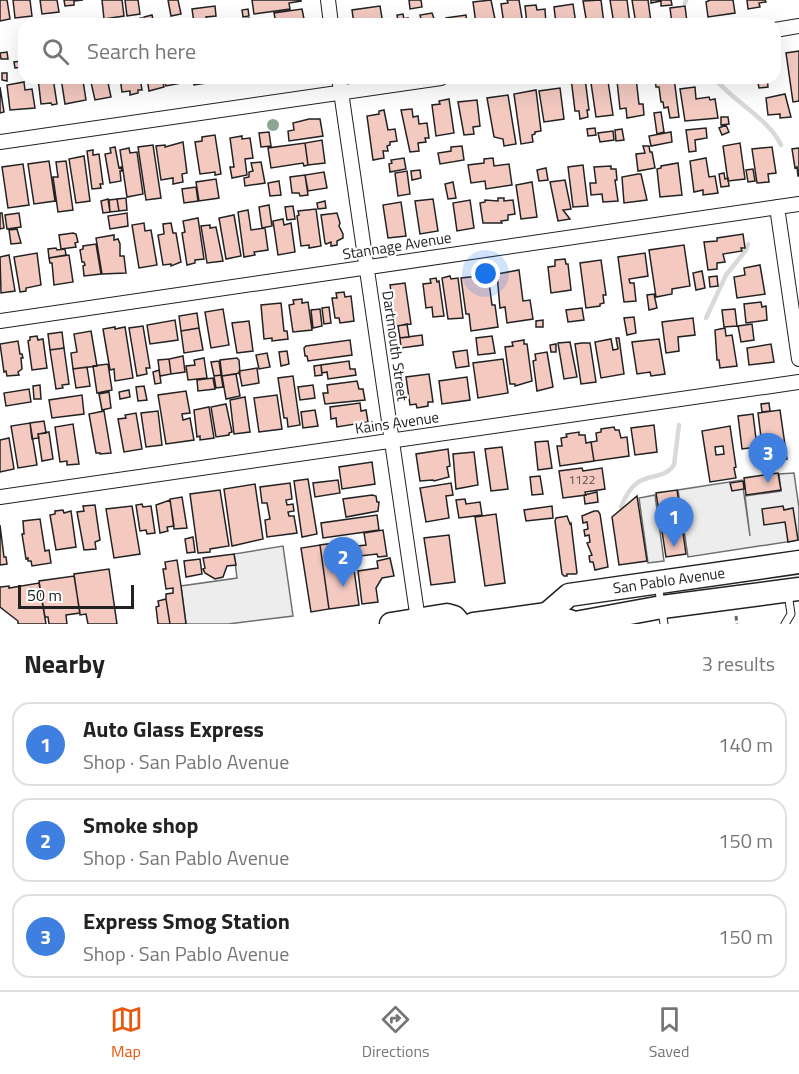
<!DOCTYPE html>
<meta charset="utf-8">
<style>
body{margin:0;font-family:"Titillium Web",sans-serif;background:#f6f6f6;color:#222}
.scale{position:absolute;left:18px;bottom:15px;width:116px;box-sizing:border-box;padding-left:6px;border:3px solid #222;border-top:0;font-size:16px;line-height:21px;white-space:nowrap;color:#222;-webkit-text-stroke:4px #fff;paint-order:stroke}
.you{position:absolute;left:486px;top:274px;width:21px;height:21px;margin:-15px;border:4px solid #fff;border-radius:50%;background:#1a73e8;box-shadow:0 0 0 9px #1a73e833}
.badge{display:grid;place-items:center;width:39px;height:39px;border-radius:50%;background:#ea580c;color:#fff;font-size:20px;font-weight:700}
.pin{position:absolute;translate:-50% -50px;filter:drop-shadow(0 2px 3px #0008)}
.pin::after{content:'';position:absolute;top:32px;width:21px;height:18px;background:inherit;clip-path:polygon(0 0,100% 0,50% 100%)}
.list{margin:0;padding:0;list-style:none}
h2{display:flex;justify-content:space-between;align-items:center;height:78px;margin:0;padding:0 24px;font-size:26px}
h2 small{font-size:20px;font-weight:400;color:#767676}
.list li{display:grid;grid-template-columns:39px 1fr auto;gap:18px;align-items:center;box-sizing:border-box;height:84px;margin:0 12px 12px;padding:0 12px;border:2px solid #e0e0e0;border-radius:18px}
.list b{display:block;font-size:22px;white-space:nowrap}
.list p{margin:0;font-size:20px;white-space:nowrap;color:#767676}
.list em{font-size:20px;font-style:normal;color:#767676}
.icon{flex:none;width:33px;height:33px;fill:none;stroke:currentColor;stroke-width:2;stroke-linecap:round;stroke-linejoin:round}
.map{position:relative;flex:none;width:799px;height:624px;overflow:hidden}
.search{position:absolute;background:#fff;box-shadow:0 6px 24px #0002;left:18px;right:18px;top:18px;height:66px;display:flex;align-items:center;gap:15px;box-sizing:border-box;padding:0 21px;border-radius:18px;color:#767676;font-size:22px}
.sheet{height:366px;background:#fff}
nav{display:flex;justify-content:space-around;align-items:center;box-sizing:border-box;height:84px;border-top:2px solid #e0e0e0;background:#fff;font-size:16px;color:#767676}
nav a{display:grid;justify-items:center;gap:3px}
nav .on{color:#ea580c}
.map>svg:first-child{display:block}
.parking{fill:#ededed;stroke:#6f6f6f;stroke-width:1.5}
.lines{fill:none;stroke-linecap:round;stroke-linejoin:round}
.stream{stroke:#d9d9d9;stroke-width:4.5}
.building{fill:#f3c9c0;stroke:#222;stroke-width:1.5;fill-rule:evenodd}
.service-casing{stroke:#222;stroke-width:9}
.minor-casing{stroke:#222;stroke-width:16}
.primary-casing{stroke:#222;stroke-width:25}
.path{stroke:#646464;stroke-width:3;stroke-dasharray:4.5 3;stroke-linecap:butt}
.service{stroke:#fff;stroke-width:7}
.minor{stroke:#fff;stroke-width:14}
.primary{stroke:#fff;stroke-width:22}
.tree{fill:#8da692}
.labels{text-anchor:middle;stroke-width:4.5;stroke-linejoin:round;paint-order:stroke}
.number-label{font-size:12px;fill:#564c4a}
.street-label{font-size:15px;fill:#222;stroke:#fff}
</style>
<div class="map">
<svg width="799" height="624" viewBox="0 0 799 624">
<rect width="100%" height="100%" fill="#fff"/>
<path class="parking" d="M794 473 799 508V540L688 557 678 490 742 480 750 536 745 496 781 491 779 474Z
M655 495 664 561 648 563 639 498Z
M283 546 293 616 228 624H186L181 586 237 578 234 554Z"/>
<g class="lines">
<path class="stream" d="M685 3 686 0
M714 78C733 101 769 119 781 145
M706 318 726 275 746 250 748 244
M621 507C638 464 659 486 674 465L679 425"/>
</g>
<path class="building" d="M0 0H7L10 19 0 21Z
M13 0H30L32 16 15 18Z
M40 0H57L59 12 42 14Z
M64 0H83L74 1V5L65 6Z
M102 0H122L124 16 104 19Z
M125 0H138L140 14 127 16Z
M168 0H178L181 14 171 16Z
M252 0H301V1L289 3 290 9 254 14Z
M409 0H421L422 7 410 9Z
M491 0 496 24H476L473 2Z
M507 0H519L523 24H504L501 4 508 3Z
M601 0 604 24H587L583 1Z
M610 0H627L630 24H614Z
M632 0H648L651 22 636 24Z
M651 0H671L672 5 661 6V1L651 3Z
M710 0H733L735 13 708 17 706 2Z
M747 0H765L766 2 759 3 760 7 748 9Z
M573 4 576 24H556L554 7Z
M536 5 537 10 545 9 546 24H527L525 6Z
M215 6 216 16 206 17 207 21 194 23 192 9Z
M380 6 383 24H354L352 10Z
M685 6 687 22 672 24 670 8Z
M248 9 249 16 243 17 242 10Z
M302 9 305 24H276L274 13Z
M432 13 436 24H418L422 23 420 15Z
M403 14 404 19 408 18 409 24H394V20H398L397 15Z
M152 15 154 24H145L144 17Z
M466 15 467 24H448L446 22V18Z
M142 18 143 24H133L132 20Z
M249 18 250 24H243V19Z
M99 20V24H89L88 21Z
M799 51V101L793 102 786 53Z
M7 52 8 59H1L0 53Z
M22 61V67L15 68 14 62Z
M2 73H7V81L2 80Z
M38 78H53L57 104 52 105 51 103 41 104Z
M61 78H78L79 82 83 81 86 100 65 104Z
M90 78H107L111 97 95 100Z
M120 78H140L142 90H138V93L130 95V91L122 92Z
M147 78H162L164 87 149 91Z
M164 78H182V83L166 86Z
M193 78H213V79L206 80V83L194 85Z
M571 78H585L589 110H587L588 117 580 119 579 111H575Z
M636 78 639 104H643L644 115 627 118 626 108 620 109 617 81Z
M655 78H674L679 117 670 118 668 107 664 108 663 102H661L659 87H656Z
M757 78H767L768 87 759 88Z
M608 81 613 115 596 117 591 83Z
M24 82 25 90 32 89 35 108 10 110 7 85Z
M0 87 4 112 0 113Z
M695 87 696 99 709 97 710 100 715 99 718 118 685 121 680 89Z
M560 88 564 119 544 122 539 91Z
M536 90 541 131 535 132V134L532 135 533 142 521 144 514 94Z
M785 94 791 117 780 118V114L768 115 766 98Z
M508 95 516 144 504 146 503 139 494 137 487 98Z
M449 99 454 133 436 136 432 105 440 104 439 101Z
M477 100 480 126 473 127 474 134 464 135 458 102Z
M412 109 413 117 418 116 419 124 427 123 429 138H425L426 142 418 143 419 151 410 152 401 110Z
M384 110 388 130 395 129 397 141 390 142V145L387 146 388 151H383L384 158 373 160 367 116 379 114V111Z
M661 112 664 132 657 134 654 113Z
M721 117H728L729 124 721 125Z
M309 119H320L323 136 289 141 288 131 294 130 293 123Z
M726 125 729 132 722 135 719 128Z
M595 128 596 135 588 136 587 129Z
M706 128 707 138 695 140 696 151 689 152 686 130Z
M622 129 624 140 616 141 615 130Z
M613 131 614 140 600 142 598 133Z
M269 132 271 146 261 147 259 133Z
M671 132 672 142 651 146 649 136Z
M215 135 221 174 215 175V172L200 174 195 142 202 141V137Z
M242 136V139L250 138 253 158 245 159 247 175 232 178 230 167H234L230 138Z
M322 140 325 163 308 165 305 143Z
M183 142 187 173 182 174 183 182 173 184V178L161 180 156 146 165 145V147Z
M305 143 308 165 304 166 303 163 271 168 268 148Z
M740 143 745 179 728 181 723 146Z
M153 145 161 198 146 200 138 147Z
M462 146 464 160 440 164 438 153 451 151V147Z
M643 146H649L650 152H652L655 168 638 171 636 154 645 153Z
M115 147 119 168 121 167 122 171H120L121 181 110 183 105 154 111 153 110 148Z
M772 147 776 173 768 174 769 182 757 183 752 149Z
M129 148 130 153 137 152 143 194 127 197 120 150Z
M799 148V176H798L797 167 795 168 792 149Z
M93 150V155L99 154 103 184H100L101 188 92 189 87 151Z
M84 156 90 201 76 203 69 159Z
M404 158 406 169 390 172 389 164 392 163 391 160Z
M493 158 494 166 509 164 512 185 486 189 485 181 471 183 468 165 484 163V159Z
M706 158 709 177 715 176 718 193 703 195V190L694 192 690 161Z
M49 161 55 201 34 204 28 164Z
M66 161 73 210 58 212 53 177H58L56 162Z
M261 162 265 183 245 186 244 178 249 177V172L253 171 251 163Z
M678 163 682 195 660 197 657 169 661 168V166Z
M23 164 29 205 8 208 2 167Z
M583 165 588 206 573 207 568 167Z
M611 166V169H616L617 180H615L618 201 603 202 602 194 591 195 590 183H596L594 167Z
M546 168 548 180 539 181 537 170Z
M753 169 755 181 748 182 746 170Z
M420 170 421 178 412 180 411 171Z
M407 171 410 194 398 196 395 173Z
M324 172 327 188 308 191 305 175Z
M724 173 725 179 728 178 729 186 721 187 719 174Z
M638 174H641L647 200 624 203 622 177Z
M305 175 308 195 300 196 299 193H292L290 177Z
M216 179 219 198 199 201 196 182Z
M565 180 571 209 563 210 570 219 558 221 550 182Z
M279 181 281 195 270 196 268 183Z
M453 182 456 198 448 199 445 184Z
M532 182 537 217 521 219 516 185Z
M196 187 198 201 184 203 182 189Z
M126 198 127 210 119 211 117 199Z
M498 198H504V201L513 200 515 214 508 215V220L501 221 502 223H483L480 203 485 202V200L498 201Z
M108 199 110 212 103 213 101 201Z
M117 199 119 211 110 212 109 200Z
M433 199 438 231 420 234 415 201Z
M470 200 474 228 457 231 453 203Z
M325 201 326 208 318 209 317 203Z
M401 202 406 236 388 238 383 205Z
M269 205 272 226 262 228 259 207Z
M293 206 295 219 287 220 285 207Z
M316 209 321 246 309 248V245L301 246 297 216 299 215 298 211Z
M248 210 251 230 265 228 268 250 254 252 255 255 244 257 238 212Z
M0 213H2L4 228 0 229Z
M19 213 21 227 7 229 5 215Z
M127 213 128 226 110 229 108 216Z
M337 213 340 223 339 226 343 234V238L337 241V245L331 246V242L326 244 325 243 321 215Z
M234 215 241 256 226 259 219 218Z
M198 218 204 259 195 260V263L187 265 182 233 185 232 183 221Z
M283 219 284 225 291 223 295 252 278 255 273 221Z
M144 223 145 231 151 230 157 265 139 268 132 225Z
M171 223 173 233H176L181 262 171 266V264L163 265 158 235 164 234 163 224Z
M210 225V228L216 227 223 261 207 263 201 226Z
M17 229 21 243 11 244 9 230Z
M73 233 76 234 78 242 75 243 76 247 61 249 59 235Z
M743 234 745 248H741L742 251 723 254 725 262 717 263V269L708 270 704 242 717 241V238Z
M114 235V240L118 239 120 244V256H124L126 273 102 274 96 238Z
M96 244 101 274 84 276 83 266 85 265 84 262H82L80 250 83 249V246Z
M684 245 690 286 672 289V294L656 297 649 250Z
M56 248 57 250 65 249 66 255 49 258 48 249Z
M37 253 41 285 26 288V291L20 292 14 257Z
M645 253 648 276 629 279 630 283H634L636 301 624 302 618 257Z
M9 255 15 291 1 293 0 257Z
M69 255 73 282 54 285 52 263H50L49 258Z
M565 259 566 264H568L571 290 551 293 548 267 555 266V260Z
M601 260 606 295H603L604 303 600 304V306L586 308 580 263Z
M760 265 765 294 737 298 734 277 745 275 744 268Z
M519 270 523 301 530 300 533 319 507 323 505 307 500 308 497 274Z
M702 271 705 288 696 290 693 273Z
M488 275 492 305H495L498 327 471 331 469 314H466L461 278Z
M450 276 451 279 458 278 463 318 448 319 442 278Z
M717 276 718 286 710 287 709 277Z
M436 278 437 282 439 281 444 316 433 317 432 307 426 308 423 284 431 283 430 279Z
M405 283 411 324 396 326 390 285Z
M344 292 345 297 351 296 354 321 340 323 339 318H335L332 298H337L336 293Z
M654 294 657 308 649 310 647 295Z
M302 299V303L308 302 312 330 293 332 289 305 294 304 293 300Z
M761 302 762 307 766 306 767 320 746 323 744 304Z
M281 303 284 331H287L288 339 272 341V338L264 339 261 305Z
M329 307 331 323 324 324 322 308Z
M582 308 584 320 568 322 566 310Z
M223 309 229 345 211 348 205 312Z
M320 309 322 326 313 328 311 310Z
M735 309 737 326 724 327 722 310Z
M197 313 199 328 181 331 179 316Z
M634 317 636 333 627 335 624 318Z
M693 318 695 335 678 337 679 351 666 353 662 322Z
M175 320 178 340 150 344 147 325Z
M543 320V327H536V321Z
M249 321 253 351 237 353 232 323Z
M407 324 409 337 400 338 398 326Z
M752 324 754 340 741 342 738 326Z
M143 326 150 368H146L147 374 137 376 129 328Z
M115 327V329L125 327 133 378 115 381 114 369 110 370 103 329Z
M199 328 203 350 184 353 181 331Z
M725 328 726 336 732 335 737 366 720 368 719 360H717L715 330Z
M91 331 97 366 73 369 71 353 77 352 74 334Z
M62 332 64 348 50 350 48 334Z
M422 335 423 345 401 348 400 338Z
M37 336 38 340 43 339 47 368 32 370 28 341 30 340V337Z
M492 336 495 353 478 355 476 338Z
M616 338H619L624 374 601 378 595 342 611 339 613 350 618 349Z
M659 339 665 374 651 376 650 372 637 374 632 342Z
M350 340 352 355 308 361 307 356H305L304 348 306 346Z
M524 340V344H527L532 381 515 386V384H510L505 347 513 346 512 342Z
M18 341 20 354H22L23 358H21L22 369 18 372 19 375 7 376 6 371 4 372 0 344Z
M570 342 577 377 564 379 558 343Z
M582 343H590L596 382 581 384 575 344Z
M556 344V352H551L550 345Z
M771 344 774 362 749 365 747 348Z
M64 348 69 384 62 385 63 388 56 389 50 350Z
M467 350 469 366 456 368 453 352Z
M287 351 289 364 281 366 279 352Z
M547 352 553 387 537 391 533 361 536 360 535 354Z
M267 353 270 367 259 369 256 355Z
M183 356 185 372 171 374 169 359Z
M204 358 207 378 188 380 186 366 195 365 194 360Z
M237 358 239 360 240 373 222 376 220 360Z
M169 359 171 374 160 376 158 360Z
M503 359 508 393 478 398 473 363Z
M219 361 221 375 214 376 211 362Z
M349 361 350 369H355L356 375 328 379 327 372 322 373 321 365Z
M108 364 112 390 97 393 93 366Z
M321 365 322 375 315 376 314 366Z
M87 367 90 386 76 388 73 369Z
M257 368 259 383 242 386 239 371Z
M159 370 161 383 155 384 153 372Z
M236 374 240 396 226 399 222 376Z
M429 374 433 402H428V406L417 408 416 404 410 405 406 377Z
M221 375 223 387 216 388 214 376Z
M293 376 300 425 288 427 287 418H284L278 378Z
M467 377 470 400 442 404 439 381Z
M213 378 215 389 198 391 197 380Z
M357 381 359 389H363L365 400 325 404 323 393H328L327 385Z
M40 385 41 399H34L33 386Z
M313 385 315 398 300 400 298 387Z
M144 386 147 400 138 401 136 387Z
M29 389 31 402 6 406 4 393Z
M129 390 130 397 120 399 119 392Z
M186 391 190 413 182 414 183 420 190 418 194 440 166 444 158 395Z
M109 392 111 408 102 410 99 394Z
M82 395 84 414 52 418 49 400Z
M277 395 282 429 259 432 254 398Z
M245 397 250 432 234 434 230 400Z
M360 403 361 411 366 410 368 422 337 427 336 418 331 419 330 407Z
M769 403 770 411 762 412 761 404Z
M226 404 232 432 229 433V435L216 437 211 407Z
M209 407 214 438 200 440V436L197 437 194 410Z
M315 410 318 426 303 428 301 412Z
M780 410 787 459 764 462 758 413Z
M104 411 111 453 100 454V453H96L89 414Z
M158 411 162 445 146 447 141 413Z
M136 413 142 449 124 452 118 419 126 418 125 415Z
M753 414 757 447 742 449 738 416Z
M44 421 46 433 38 434 39 438 32 439 30 423Z
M30 423 37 465 18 468 11 426Z
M73 424 79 464 67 465V461L60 462 55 427Z
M654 425 657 452 635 455 631 428Z
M730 426 736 467 734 468 736 478 710 482 702 431ZM723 446 724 454 716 455 715 447Z
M614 427 615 430H619L621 438 627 437 629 456 594 461 591 442 597 441 596 433 601 432V429Z
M49 432 53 459 42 461 38 434Z
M579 432V435H585L586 443 591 442 594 461 560 466 557 446H562L561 438 567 437 566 434Z
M9 438 14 469 0 472V440Z
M548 441 552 468 538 470 535 442Z
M502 447 508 489 491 491 485 449Z
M448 449 450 466 447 467 449 477 434 481 433 480 420 481 416 454Z
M474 452 478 485 456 489 453 454Z
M372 462 375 484 342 489 339 467Z
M582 468 583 471 602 468 605 489 585 492 586 495 563 498 559 471Z
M778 473 781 490 746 495 744 478Z
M540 476 543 494 532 495 530 477Z
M308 479 317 534 302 537 294 481Z
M338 480 340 493 315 497 313 483Z
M743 481 744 489 732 491 730 483Z
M290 483 292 499 286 500 287 505 293 504 294 511 288 512 289 516H294L297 533 267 537 265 520 270 519 267 503H262L260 487Z
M451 483 453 495 446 496 449 518 426 522 420 488Z
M255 484 263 539 232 546 224 489Z
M220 490 229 546 210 549V552L198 553 190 494Z
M677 490 686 554 666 557 656 493Z
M597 492 598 502 585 504 584 495Z
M372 495 376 496 377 502H379L378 511 346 517 343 499Z
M637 496 647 561 619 565 612 517Z
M182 497 187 528 174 529 170 499Z
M465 499 466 504 480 502 482 515 459 518 456 500Z
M170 500 174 526 167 527 168 531 160 533 156 505Z
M142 504 143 507 151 506 155 533 147 534 146 530 140 531 136 505Z
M95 505 100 540 95 542 96 549 84 550 77 512 84 511 83 506Z
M132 506 140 554 114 558 106 509Z
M552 506 553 518 526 521 524 510Z
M783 506 784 510 793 508 798 540 788 542 785 522 764 525 762 509Z
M63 510 64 513 71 511 76 547 56 550 50 515 55 514V511Z
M594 511H598L600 514 608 567 595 570 593 562H590L589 556 592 555 587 543 590 542 589 535 585 536 584 530 588 529 587 522 583 523 582 516Z
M496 514 505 583 485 586 475 517Z
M377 515 379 530 323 538 321 523Z
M567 516 570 524 571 523 577 573 576 574H567V576H564L562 574 555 521 556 518Z
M40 519 45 551 49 550 51 563 32 566 31 561H28V558L26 559 22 534H24L23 521Z
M0 525 4 557H6L7 564 0 565Z
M383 530 387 556 378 557 377 554 360 556 358 546 366 545 364 533Z
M449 535 455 582 431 585 424 538Z
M193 537 195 552 187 553 185 539Z
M350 541 359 605 329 609 320 545Z
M320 545 329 609 311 612 301 548Z
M234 554 236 565 227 566 223 577 215 579 205 573 203 569 205 568 203 558Z
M390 558 394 576 382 578 376 588 378 602 362 604 358 571 378 568 377 561Z
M200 559 202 574 186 577 184 561Z
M177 560 181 586 186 624H170L166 599V594L173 593V588L166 589 163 569H166L165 562Z
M109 569 117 624H88L86 614 80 615 74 574Z
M74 576 80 613 66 615 67 624H49L48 617H45L39 581Z
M39 583 46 624H18V621L0 607V587L9 586V588Z
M166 599 170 624H158L156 607 159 606 158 601Z"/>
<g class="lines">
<defs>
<path id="service" d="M658 584 664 624
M785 624 791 614 788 593"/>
<path id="minor" d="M328 0 331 24
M775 30 799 26
M339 78 418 620
M0 142 441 78
M777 207 799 359
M0 321 799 204
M0 497 799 382"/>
<g id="primary">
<path id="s1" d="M547 614 569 595 799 562"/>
<path d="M391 624 447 615 454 617 460 624"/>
<path d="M474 624 547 614 575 623 662 607 799 589"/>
</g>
</defs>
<use href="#service" class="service-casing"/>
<use href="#minor" class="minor-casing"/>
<use href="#primary" class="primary-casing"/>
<path class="path" d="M736 616 737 624"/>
<use href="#service" class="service"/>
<use href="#minor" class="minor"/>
<use href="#primary" class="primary"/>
</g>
<circle class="tree" cx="273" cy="125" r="6"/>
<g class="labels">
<g class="number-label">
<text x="582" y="484">1122</text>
</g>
<g class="street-label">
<text transform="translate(397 246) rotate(-9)" y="5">Stannage Avenue</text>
<text transform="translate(395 346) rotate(82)" y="5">Dartmouth Street</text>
<text transform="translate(397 423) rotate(-8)" y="5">Kains Avenue</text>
<text dy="5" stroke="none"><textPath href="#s1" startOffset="130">San Pablo Avenue</textPath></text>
</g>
</g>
</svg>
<div class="scale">50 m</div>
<div class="you"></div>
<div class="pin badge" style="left:674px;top:547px;background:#3f7fe0">1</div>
<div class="pin badge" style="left:343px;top:587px;background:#3f7fe0">2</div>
<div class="pin badge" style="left:768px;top:483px;background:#3f7fe0">3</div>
<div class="search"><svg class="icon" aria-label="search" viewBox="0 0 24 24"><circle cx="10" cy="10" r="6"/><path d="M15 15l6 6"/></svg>Search here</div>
</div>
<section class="sheet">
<h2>Nearby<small>3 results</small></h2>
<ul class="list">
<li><span class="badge" style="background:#3f7fe0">1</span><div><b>Auto Glass Express</b><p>Shop · San Pablo Avenue</p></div><em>140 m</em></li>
<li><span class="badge" style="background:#3f7fe0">2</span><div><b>Smoke shop</b><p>Shop · San Pablo Avenue</p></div><em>150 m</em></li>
<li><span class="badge" style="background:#3f7fe0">3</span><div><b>Express Smog Station</b><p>Shop · San Pablo Avenue</p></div><em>150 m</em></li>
</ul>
</section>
<nav>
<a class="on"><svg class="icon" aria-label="map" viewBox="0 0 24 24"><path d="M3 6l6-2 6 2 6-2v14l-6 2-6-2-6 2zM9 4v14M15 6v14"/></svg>Map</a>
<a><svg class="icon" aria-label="directions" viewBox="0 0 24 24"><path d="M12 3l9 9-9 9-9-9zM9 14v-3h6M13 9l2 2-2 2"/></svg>Directions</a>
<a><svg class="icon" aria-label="saved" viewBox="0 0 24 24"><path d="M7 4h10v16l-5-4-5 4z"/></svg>Saved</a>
</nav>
